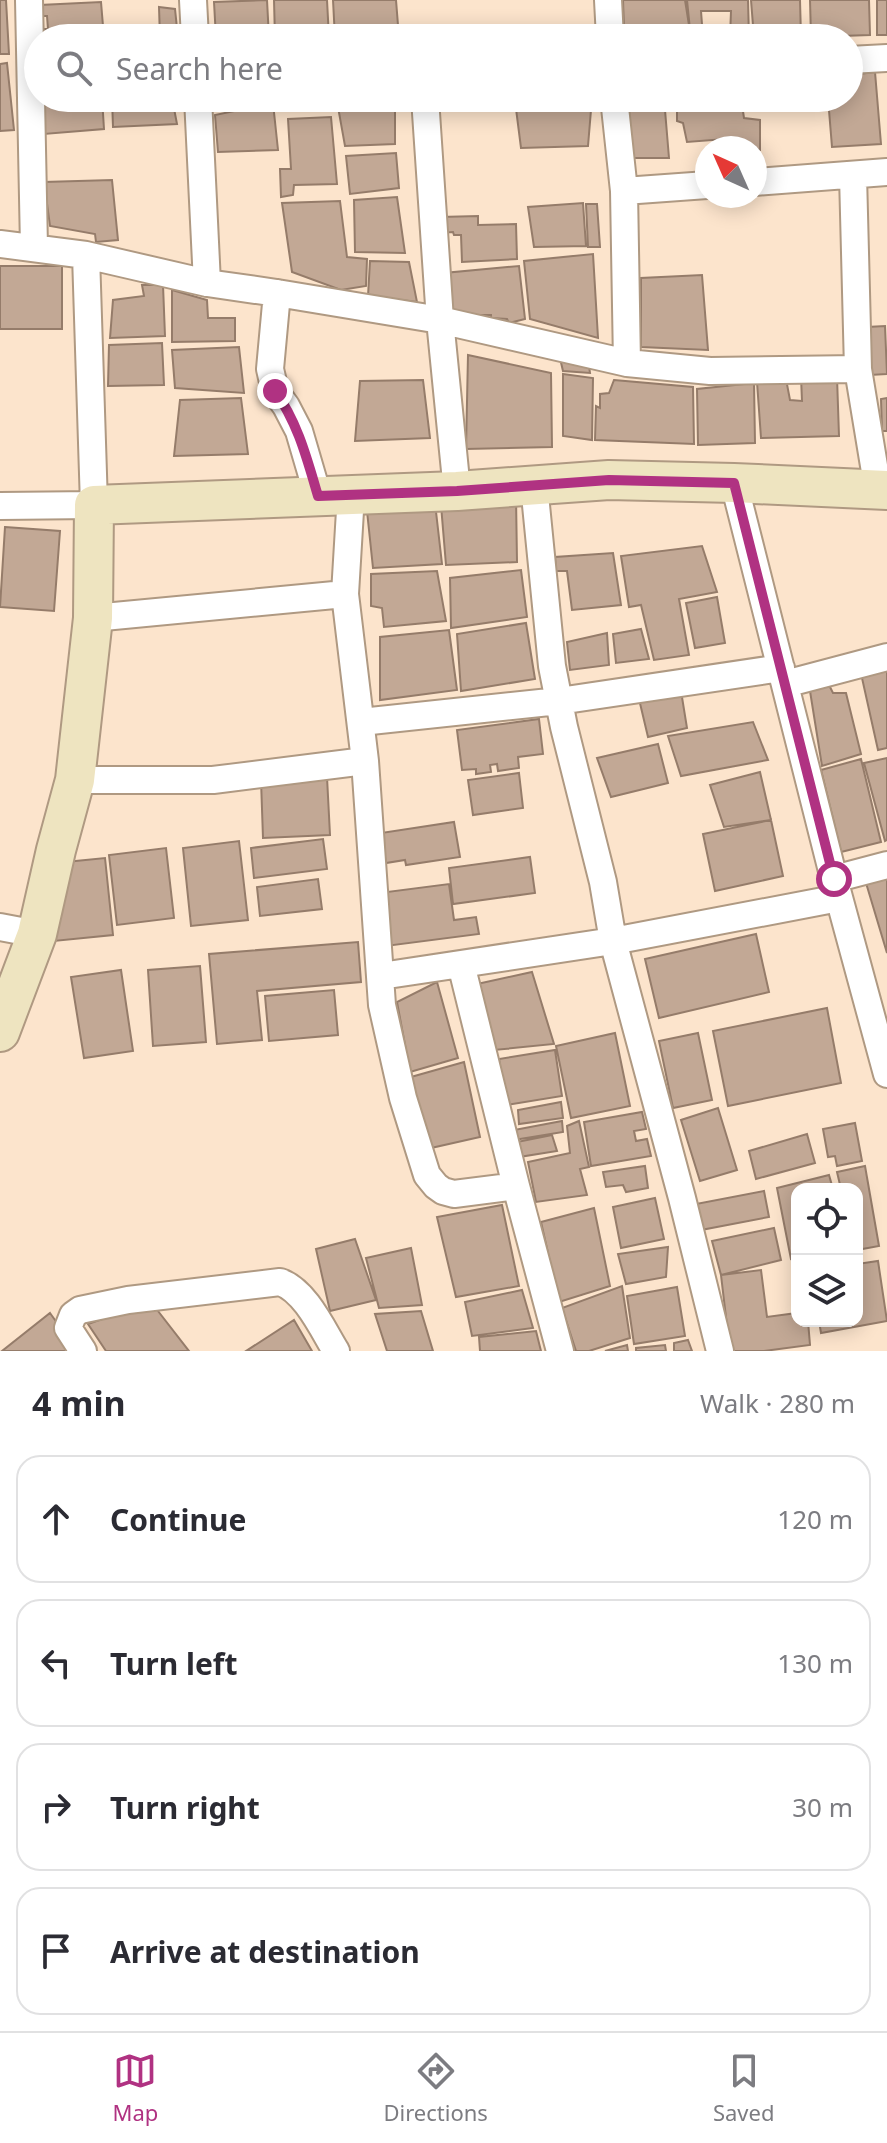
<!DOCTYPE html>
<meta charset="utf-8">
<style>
body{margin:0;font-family:"Noto Sans",sans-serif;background:#f2f2f3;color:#2b2b33}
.controls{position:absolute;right:24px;bottom:24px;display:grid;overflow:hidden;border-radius:16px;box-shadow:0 4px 20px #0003}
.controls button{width:72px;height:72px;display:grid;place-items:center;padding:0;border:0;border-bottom:2px solid #e1e1e2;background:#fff;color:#2b2b33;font:40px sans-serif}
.compass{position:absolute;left:695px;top:136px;width:72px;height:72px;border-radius:50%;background:#fff;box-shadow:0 4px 20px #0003;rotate:315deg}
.stop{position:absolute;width:24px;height:24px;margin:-18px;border:6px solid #b03282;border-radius:50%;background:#fff}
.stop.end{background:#b03282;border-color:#fff;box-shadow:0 2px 8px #0008}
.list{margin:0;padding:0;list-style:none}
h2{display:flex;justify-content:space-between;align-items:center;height:104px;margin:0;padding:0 32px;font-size:34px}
h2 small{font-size:26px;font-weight:400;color:#7c7c81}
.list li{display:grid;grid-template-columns:52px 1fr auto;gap:24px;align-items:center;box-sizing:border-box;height:128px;margin:0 16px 16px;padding:0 16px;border:2px solid #e1e1e2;border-radius:24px}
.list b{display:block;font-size:30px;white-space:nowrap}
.list em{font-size:26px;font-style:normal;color:#7c7c81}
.icon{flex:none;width:44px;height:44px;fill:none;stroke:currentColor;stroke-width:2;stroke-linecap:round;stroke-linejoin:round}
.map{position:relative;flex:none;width:887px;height:1351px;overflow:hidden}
.search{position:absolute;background:#fff;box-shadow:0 4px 20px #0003;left:24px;right:24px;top:24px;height:88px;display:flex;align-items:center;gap:20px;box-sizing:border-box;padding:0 28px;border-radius:44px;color:#7c7c81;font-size:30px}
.sheet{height:680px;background:#fff}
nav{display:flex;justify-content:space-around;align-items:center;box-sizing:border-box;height:112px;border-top:2px solid #e1e1e2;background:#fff;font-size:22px;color:#7c7c81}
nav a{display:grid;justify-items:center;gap:4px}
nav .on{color:#b03282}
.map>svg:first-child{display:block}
.building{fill:#c2a895;stroke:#957c6a;stroke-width:2}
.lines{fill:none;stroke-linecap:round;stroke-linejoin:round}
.street-casing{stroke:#af9982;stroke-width:30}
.secondary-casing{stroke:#af9982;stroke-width:42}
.street{stroke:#fff;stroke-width:26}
.secondary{stroke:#eee4c0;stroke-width:38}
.route{stroke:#b03282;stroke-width:10}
</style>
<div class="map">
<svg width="887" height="1351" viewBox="0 0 887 1351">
<rect width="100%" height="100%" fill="#fce4cc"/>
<path class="building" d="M0 0H6L9 54H0Z
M267 0 269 38H216L214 2Z
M274 0H327L329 38H275Z
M333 0H396L399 38H335Z
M623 0H685L689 25 624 28Z
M687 0H748L749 38H730L731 11H701L703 38H624L623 32 690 30Z
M751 0H800L801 37 754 38Z
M810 0H869L870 35 811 37Z
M877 0H887V35H877Z
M101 2 104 38H41L40 29H48L47 16H40V5Z
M159 7 175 9 178 38H160Z
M7 63 14 130 0 131V64Z
M875 72 881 144 832 147 828 98H849V75Z
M45 98H102L104 129 44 134Z
M112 98H172L177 124 113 127Z
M549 98H592L588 146 521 148 515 101Z
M627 98H664L669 158H631Z
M677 98H741L744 118 760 120V150L738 148V138L687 142 683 123 677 121Z
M395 102V144L345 146 338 107Z
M273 103 278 150 218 152 215 115Z
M331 117 337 184 294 185 293 195 281 197 280 169H291L288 119Z
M396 153 399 188 350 194 346 156Z
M112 180 118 240 96 242 95 234 50 226 44 182Z
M397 197 405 253 355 252 354 200Z
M340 201 347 257 367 259 366 286 341 290 292 272 282 203Z
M583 203 586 246 534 247 528 207Z
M586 204H597L600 247H588Z
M478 216V225L516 224 517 259 462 262 461 235H454L453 232 440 233V217Z
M593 254 598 338 530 319 524 261Z
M370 261 409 262 417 302 368 296Z
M0 266H62V329H0Z
M519 266 525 319 509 323 507 319 491 318V315H469L445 307 444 273Z
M702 275 708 350 641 347V278Z
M142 285H163L165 336 110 338 113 300 144 296Z
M172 290 207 300 208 318H235V341L172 342Z
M885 326 887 374 870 375 867 327Z
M162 343 164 385 108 386 109 345Z
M239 347 244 393 175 388 172 350Z
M559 354 588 359 590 373 563 371Z
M468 355 551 373 552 447 466 449Z
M563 374 593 378 592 440 563 436Z
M801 377H837L839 436 761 438 757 382 786 379 790 400 802 401Z
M423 380 430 438 355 441 360 381Z
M614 380 693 387 694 444 595 440 596 406 600 408V394L609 393Z
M754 383 755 443 698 445 697 389Z
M241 398 248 454 174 456 180 400Z
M887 398V431H882L881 399Z
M516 497 517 562 446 565 441 505Z
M435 503 442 564 373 568 367 511Z
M5 527 60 531 54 611 0 607Z
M702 546 717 592 679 599 689 655 654 660 641 605 629 607 621 556Z
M613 553 621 605 572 610 567 571H556L555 557Z
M521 570 527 617 451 628 450 578Z
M437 571 446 621 384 627 382 608 371 606V574Z
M717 597 725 643 695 648 686 603Z
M526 623 535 679 461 691 457 634Z
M641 629 649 659 616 663 613 634Z
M449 630 457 690 380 700V637Z
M607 633 609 665 570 670 567 642Z
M887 662V748L878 750 860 669Z
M828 683 833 693H846L861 754 822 766 810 691Z
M681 691 687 728 648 737 639 699Z
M539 719 543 754 518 757 519 768 498 771 497 764 490 765 491 772 476 774V769L462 770 457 730Z
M753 722 768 760 681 776 668 736Z
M658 744 668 783 611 797 597 758Z
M887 758V840L885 841 864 763Z
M861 759 881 842 841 852 821 770Z
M760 772 771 820 724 827 710 785Z
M519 773 523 808 473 815 468 780Z
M327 777 330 835 263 838 261 780Z
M771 820 783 876 715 891 703 834Z
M454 822 460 857 406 865 405 860 386 863 381 833Z
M323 839 327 869 254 878 251 848Z
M239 841 248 920 191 926 183 848Z
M166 848 174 918 117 925 109 855Z
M530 857 535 893 453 904 449 868Z
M105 858 113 935 54 941 56 863Z
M887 876V953L866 883Z
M318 879 322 909 260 916 257 887Z
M449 884 454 920 476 917 479 934 386 946 379 893Z
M756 934 769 992 659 1018 645 959Z
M358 942 361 982 257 991 262 1040 217 1044 209 954Z
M200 966 206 1042 153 1046 148 970Z
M121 970 133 1051 84 1058 71 977Z
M532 972 554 1044 494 1050 477 984Z
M437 982 458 1058 410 1072 397 1002Z
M334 990 338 1035 269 1041 265 996Z
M827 1008 841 1083 728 1106 713 1031Z
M615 1033 630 1106 571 1118 556 1046Z
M698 1033 712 1100 673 1108 659 1041Z
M555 1050 562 1096 506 1105 499 1059Z
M464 1062 480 1137 431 1148 411 1077Z
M561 1102 563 1118 519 1124 518 1110Z
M718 1108 737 1170 700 1181 681 1120Z
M642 1112 646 1129 634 1131 636 1141 647 1139 651 1156 591 1166 584 1122Z
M562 1121 563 1132 514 1140V1130Z
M579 1121 589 1167 580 1169 587 1195 536 1202 528 1162 570 1153 567 1126Z
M855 1123 862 1161 837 1166 835 1156 828 1157 823 1129Z
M807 1134 815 1163 756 1179 749 1151Z
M552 1135 557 1151 519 1157 517 1142Z
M645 1166 648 1188 626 1192 623 1185 606 1187 603 1172Z
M865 1166 879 1246 857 1250V1189H841L837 1172Z
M829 1175 833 1189H797V1258L791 1259 777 1188Z
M764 1191 769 1217 701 1230 696 1204Z
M655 1198 664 1239 621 1248 613 1207Z
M502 1205 519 1286 456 1297 437 1217Z
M594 1208 610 1286 559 1302 541 1222Z
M774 1228 781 1260 721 1275 712 1241Z
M355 1239 376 1300 330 1311 316 1249Z
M668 1247 666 1277 626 1284 618 1254Z
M411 1248 422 1305 379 1308 366 1258Z
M878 1261 887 1321 821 1333 819 1321H857V1264Z
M761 1270 767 1317 797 1313V1321H808L810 1345 764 1351H730L721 1275Z
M622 1286 630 1338 589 1351H576L562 1308Z
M677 1287 685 1336 634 1344 627 1296Z
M522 1290 533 1328 472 1336 465 1302Z
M151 1302 189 1351H106L88 1324Z
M421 1311 433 1351H387L375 1314Z
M50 1313 77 1351H2Z
M294 1320 312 1351H246Z
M536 1331 541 1351H480L479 1337Z
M688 1340 692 1351H674V1343Z
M627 1345 628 1351H605Z
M665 1345 666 1351H636V1348Z"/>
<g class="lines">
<defs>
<path id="street" d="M29 0 34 247
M193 0 195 38
M608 0 610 38
M849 60 887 58
M198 98 207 283
M425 98 440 320 457 491
M614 98 624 191 627 363
M853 175 858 369 878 490
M755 182 887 172
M624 191 707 185
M0 244 86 255 207 283 277 293 440 320 627 363 710 371 858 369
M277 293 270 369 275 391 286 406 299 431 318 496
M734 483 834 879 887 1074
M534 485 552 666 564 727 603 882 613 941 682 1198 720 1351
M351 494 345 594 365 761 382 1005 403 1098 427 1175 436 1186 443 1191 454 1194 516 1186
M0 506 94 505 86 255
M93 618 345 594
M785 684 887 657
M361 722 559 701 781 668
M75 780H213L365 761
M834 879 887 865
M0 927 37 934
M461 964 516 1186 560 1351
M381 976 613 941 839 898
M83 1351 68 1328 73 1315 80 1310 128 1300 280 1282C305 1290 323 1330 336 1351"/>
<path id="secondary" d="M0 1032 37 934 56 850 75 780 93 618 94 505 457 491 609 480 734 483 887 490"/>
</defs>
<use href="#street" class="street-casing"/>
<use href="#secondary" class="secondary-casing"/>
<use href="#street" class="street"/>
<use href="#secondary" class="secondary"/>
</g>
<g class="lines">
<path class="route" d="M275 391C298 423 307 459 318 496L457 491 609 480 734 483 834 879"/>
</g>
</svg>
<div class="controls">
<button><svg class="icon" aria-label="locate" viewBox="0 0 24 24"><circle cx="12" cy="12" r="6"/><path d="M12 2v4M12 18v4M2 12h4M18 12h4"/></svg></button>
<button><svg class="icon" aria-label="layers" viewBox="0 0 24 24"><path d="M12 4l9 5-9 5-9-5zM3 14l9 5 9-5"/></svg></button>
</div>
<svg class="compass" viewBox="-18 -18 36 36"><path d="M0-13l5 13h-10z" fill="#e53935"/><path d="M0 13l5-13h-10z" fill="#7c7c81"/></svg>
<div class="stop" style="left:834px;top:879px"></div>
<div class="stop end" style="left:275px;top:391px"></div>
<div class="search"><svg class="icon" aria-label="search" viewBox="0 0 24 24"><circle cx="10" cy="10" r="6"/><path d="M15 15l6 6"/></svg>Search here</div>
</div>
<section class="sheet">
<h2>4 min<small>Walk · 280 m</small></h2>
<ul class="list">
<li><svg class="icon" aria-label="ahead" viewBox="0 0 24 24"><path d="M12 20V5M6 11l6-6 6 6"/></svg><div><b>Continue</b></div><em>120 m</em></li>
<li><svg class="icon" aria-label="left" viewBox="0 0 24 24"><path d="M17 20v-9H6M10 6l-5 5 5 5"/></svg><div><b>Turn left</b></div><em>130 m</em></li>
<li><svg class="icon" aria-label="right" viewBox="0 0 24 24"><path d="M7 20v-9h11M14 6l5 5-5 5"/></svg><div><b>Turn right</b></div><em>30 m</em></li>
<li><svg class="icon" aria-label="arrive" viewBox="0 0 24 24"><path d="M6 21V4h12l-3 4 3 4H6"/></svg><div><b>Arrive at destination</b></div></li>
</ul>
</section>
<nav>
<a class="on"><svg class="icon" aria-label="map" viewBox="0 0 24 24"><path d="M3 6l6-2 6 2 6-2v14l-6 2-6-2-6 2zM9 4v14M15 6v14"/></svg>Map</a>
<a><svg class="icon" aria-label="directions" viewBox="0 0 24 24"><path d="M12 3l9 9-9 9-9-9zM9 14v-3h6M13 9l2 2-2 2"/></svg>Directions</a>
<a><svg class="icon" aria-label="saved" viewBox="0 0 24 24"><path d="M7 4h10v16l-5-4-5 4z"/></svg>Saved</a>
</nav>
